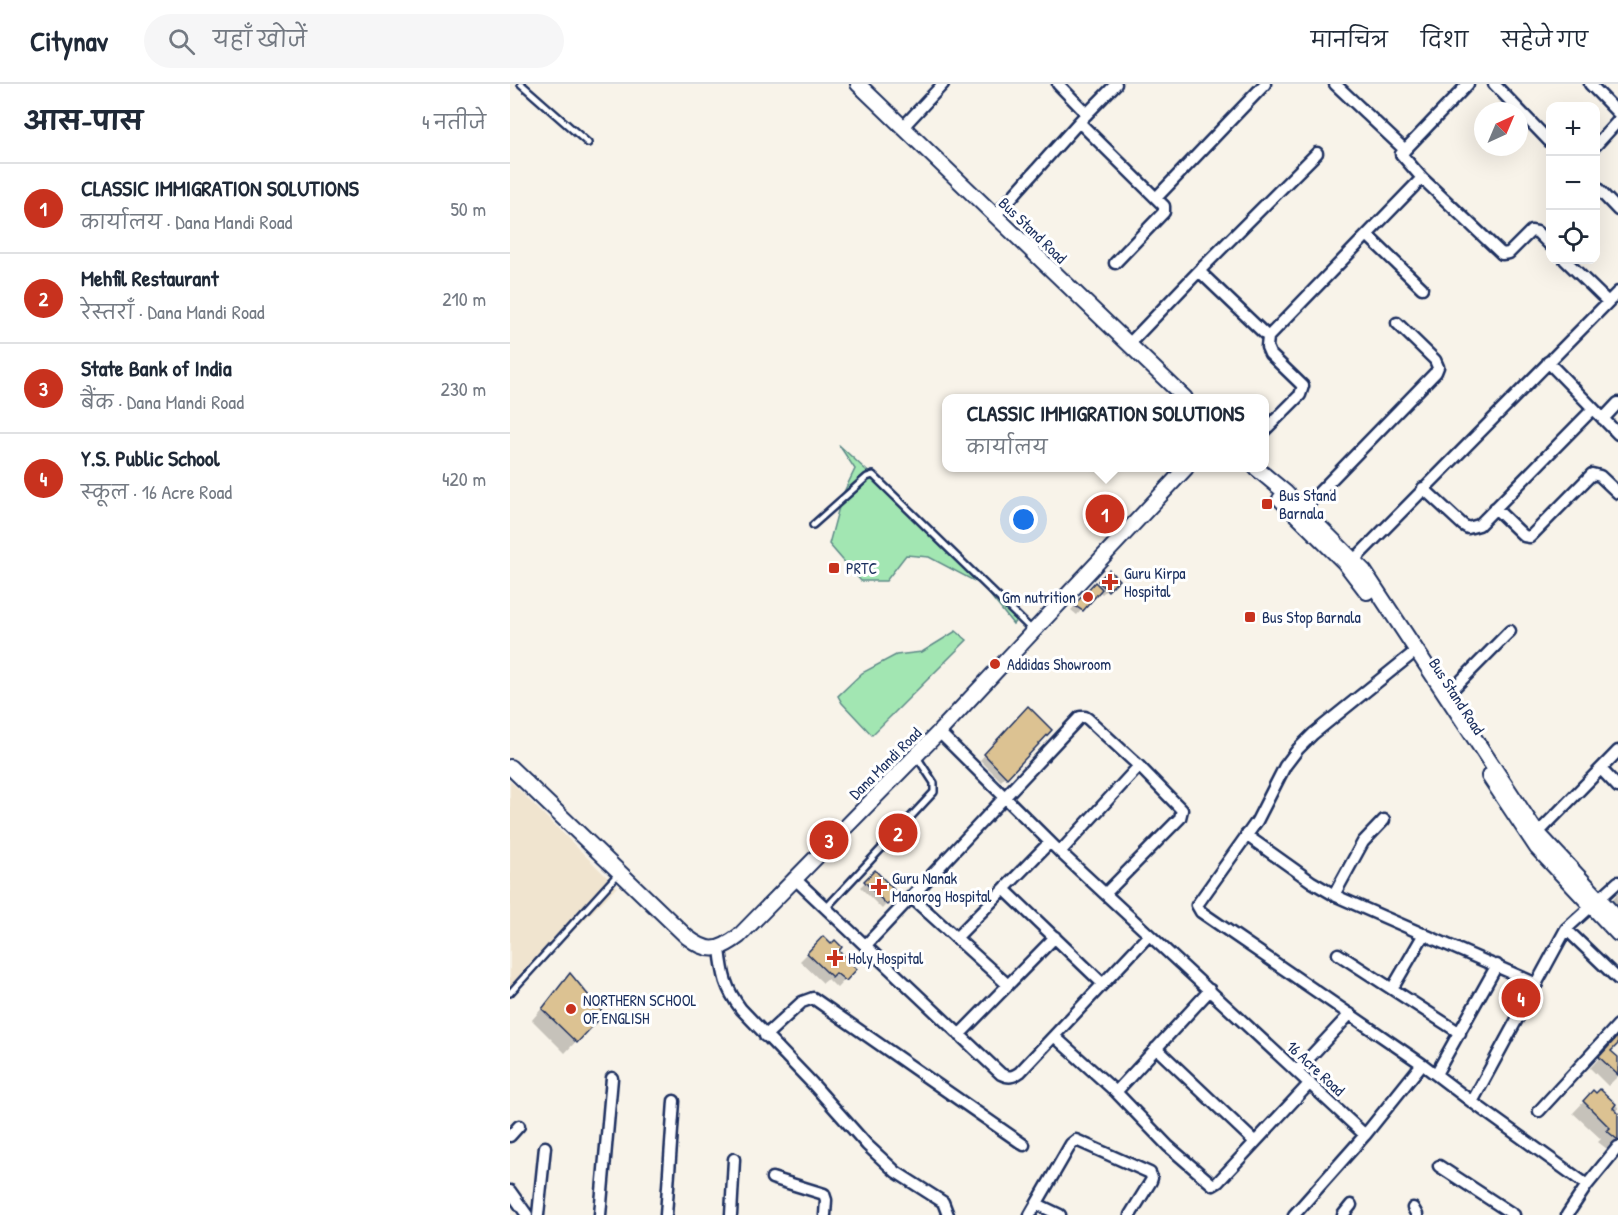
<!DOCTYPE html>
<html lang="hi">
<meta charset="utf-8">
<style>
body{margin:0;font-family:"Patrick Hand","Playpen Sans Deva",sans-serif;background:#f6f6f7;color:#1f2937}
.controls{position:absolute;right:18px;top:18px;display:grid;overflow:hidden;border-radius:12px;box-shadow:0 6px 24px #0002}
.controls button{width:54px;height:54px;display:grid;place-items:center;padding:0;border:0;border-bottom:2px solid #e0e1e3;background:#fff;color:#1f2937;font:30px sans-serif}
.compass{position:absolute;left:964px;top:18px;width:54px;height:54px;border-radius:50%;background:#fff;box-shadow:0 6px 24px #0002;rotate:44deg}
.you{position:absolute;left:514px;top:436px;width:21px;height:21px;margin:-15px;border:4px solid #fff;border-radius:50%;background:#1a73e8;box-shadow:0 0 0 9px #1a73e833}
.badge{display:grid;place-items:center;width:39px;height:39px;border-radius:50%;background:#c8321e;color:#fff;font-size:20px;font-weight:700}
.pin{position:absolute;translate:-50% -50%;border:3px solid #fff;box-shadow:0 2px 6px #0006}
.popup{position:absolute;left:432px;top:310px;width:327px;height:78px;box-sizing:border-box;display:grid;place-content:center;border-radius:12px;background:#fff;filter:drop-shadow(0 2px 4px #0005);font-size:20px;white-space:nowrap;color:#747a83}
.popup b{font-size:22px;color:#1f2937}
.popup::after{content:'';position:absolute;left:50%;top:100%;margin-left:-12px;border:12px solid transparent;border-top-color:#fff}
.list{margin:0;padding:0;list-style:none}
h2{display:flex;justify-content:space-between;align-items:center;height:78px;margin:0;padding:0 24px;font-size:26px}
h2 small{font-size:20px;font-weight:400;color:#747a83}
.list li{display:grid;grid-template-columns:39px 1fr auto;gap:18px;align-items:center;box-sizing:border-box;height:90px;padding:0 24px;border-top:2px solid #e0e1e3}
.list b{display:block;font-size:22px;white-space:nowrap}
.list p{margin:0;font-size:20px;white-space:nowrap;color:#747a83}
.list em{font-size:20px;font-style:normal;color:#747a83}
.icon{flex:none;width:33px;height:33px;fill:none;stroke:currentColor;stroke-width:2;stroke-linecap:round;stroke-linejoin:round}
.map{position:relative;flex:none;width:1108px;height:1131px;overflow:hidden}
header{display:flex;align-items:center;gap:36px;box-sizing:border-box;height:84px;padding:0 30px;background:#fff;border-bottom:2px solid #e0e1e3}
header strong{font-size:28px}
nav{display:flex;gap:33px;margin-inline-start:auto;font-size:21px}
.search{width:420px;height:54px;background:#f6f6f7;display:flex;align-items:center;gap:15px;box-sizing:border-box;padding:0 21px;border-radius:33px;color:#747a83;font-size:22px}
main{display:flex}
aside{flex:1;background:#fff}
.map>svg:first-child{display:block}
.built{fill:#f0e4cf}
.green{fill:#a2e6b2;stroke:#5e8a88;stroke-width:1.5}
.shadow{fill:#0003}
.building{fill:#dcc292;stroke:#1b2f5e;stroke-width:1.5}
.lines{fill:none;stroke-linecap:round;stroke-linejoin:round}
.lane-casing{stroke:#1b2f5e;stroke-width:10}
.street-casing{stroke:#1b2f5e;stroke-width:15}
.secondary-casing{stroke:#1b2f5e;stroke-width:18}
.lane{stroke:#fff;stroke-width:5}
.street{stroke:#fff;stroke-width:10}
.secondary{stroke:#fff;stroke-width:14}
.poi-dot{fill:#c8321e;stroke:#fff;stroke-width:2}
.labels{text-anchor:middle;stroke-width:6;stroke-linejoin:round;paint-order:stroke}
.street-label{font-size:16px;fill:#1b2f5e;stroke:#fff}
.poi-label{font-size:16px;fill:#1b2f5e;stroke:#fff;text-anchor:start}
</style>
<header>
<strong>Citynav</strong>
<div class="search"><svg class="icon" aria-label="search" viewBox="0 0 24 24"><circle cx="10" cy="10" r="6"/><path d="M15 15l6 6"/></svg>यहाँ खोजें</div>
<nav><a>मानचित्र</a><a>दिशा</a><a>सहेजे गए</a></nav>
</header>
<main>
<aside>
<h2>आस-पास<small>4 नतीजे</small></h2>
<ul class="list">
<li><span class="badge">1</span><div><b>CLASSIC IMMIGRATION SOLUTIONS</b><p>कार्यालय · Dana Mandi Road</p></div><em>50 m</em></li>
<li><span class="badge">2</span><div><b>Mehfil Restaurant</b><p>रेस्तराँ · Dana Mandi Road</p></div><em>210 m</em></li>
<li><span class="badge">3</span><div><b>State Bank of India</b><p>बैंक · Dana Mandi Road</p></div><em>230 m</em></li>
<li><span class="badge">4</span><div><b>Y.S. Public School</b><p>स्कूल · 16 Acre Road</p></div><em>420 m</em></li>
</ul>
</aside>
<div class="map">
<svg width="1108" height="1131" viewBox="0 0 1108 1131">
<rect width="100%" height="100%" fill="#f8f3e9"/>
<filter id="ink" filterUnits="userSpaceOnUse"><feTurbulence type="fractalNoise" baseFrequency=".0167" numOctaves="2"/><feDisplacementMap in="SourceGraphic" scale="12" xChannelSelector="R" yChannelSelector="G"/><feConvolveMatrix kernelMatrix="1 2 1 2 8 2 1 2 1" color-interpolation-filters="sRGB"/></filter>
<g filter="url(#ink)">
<path class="built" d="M0 697 107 803 0 911Z"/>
<path class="green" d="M329 361 446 469 510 532 503 540 472 501 419 473 396 471 376 497H351L319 460 332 412 345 385Z
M446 547 457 556 362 651 332 619 328 612 352 589 386 571 412 568Z"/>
<path class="shadow" d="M599 489 607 496 592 510 588 507 567 531 561 526 585 500 587 501Z
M518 624 540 646 491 697 470 676Z
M365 789 386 810 372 825 350 803Z
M1108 810V822L1102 816Z
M313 854 345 885 327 904 318 895 313 899 290 877Z
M60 891 92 930 55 969 22 936Z
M1108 942V958L1099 968 1108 975V992L1098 1002 1080 984 1104 958Z
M1090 1007 1108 1023V1054L1097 1065 1088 1058 1091 1055 1063 1029 1083 1008 1086 1011Z"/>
<path class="building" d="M599 486 609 496 598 507 588 497Z
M585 498 592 505 573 527 564 521Z
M518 622 542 646 497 694 474 670Z
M365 786 388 810 377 821 354 797Z
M313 852 321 860 325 856 332 863 329 867 347 885 336 897 326 889 322 893 297 869Z
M60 889 94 930 67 959 32 925Z
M1108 952V960L1101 967 1108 973V991L1089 973Z
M1090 1005 1106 1020 1103 1024 1108 1029V1056L1097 1047 1100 1044 1073 1017 1083 1006 1086 1009Z"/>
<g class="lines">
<defs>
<path id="lane" d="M11 0 78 59
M303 441 357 393 363 391 522 546
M316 824 424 708V699L407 673
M0 909 109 789"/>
<path id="street" d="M548 0 577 30
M825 0 895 66
M984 0 1040 58
M1080 0 1108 29
M569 38 654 122V128L605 179
M393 43 433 0
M1086 61 1108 37
M912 94 992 170 999 169 1021 147 1027 148 1040 161
M1086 103 1108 126
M647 113 755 0
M485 132 569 38 606 0
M857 151 912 204
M1055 176 1098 218
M689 187 758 253
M619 260 689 187 807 69
M1038 278 1108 350
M1093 335 1108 319
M754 347 790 311 793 302 760 270 757 263 758 253 912 94 891 70 958 0
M913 404 953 441 958 444 969 441 1083 325
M985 424 1014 452 1020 453 1082 390 1090 392 1108 409
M793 425 926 288 928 283 925 276 887 239
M844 476 1108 208
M907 566 803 650 788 665 775 682 747 737 687 821 691 828 912 980
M937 611 1000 547
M429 648 550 768 855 1051 912 980 962 1018 1056 845 1108 895
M1091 685 1108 703
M1028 749 1108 667
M736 751 802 798 826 812 1027 900
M550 768 629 682
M284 794 491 990C499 994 503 993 510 988L639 851
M494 805 593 900
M824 811 853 758 874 736
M401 813 498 901
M1056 845 1108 798
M446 854 540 758
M356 861 570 633H575L578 635 629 682 672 726 670 734 595 810
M210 865C213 891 215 904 231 925L302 999 357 1061 386 1088 433 1118 438 1131
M828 870 950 949
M882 905 914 850
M449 951 545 853
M255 952 292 918 303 914 514 1061
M544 952 606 1008 658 1062 703 1101 708 1098 800 999
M646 964 745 1058
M787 987 840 930
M926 990 987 881
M606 1008 700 906
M962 1018 1077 1101
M1029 1027 1108 941
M0 1052 9 1042
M929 1082 1004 1131
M262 1094 314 1110 316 1116 315 1131
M0 1107 17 1131
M527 1120 550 1131
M903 1124 907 1131
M28 1131 35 1063
M90 1131 102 994
M156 1131 164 1017
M221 1131 224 1075
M520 1131 561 1060 566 1056 640 1089 642 1094 641 1097 620 1131
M784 1131 855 1051
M833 1131 841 1121
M1057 1131 1077 1101 1108 1063"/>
<path id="secondary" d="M348 0 675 314
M746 384 776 409 854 487 1025 746 1108 835
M770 415 834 478 857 508
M0 683 177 853C198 869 208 868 229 852L429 648 676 384
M979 692 1027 764 1108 850"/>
</defs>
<use href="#lane" class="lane-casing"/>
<use href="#street" class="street-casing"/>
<use href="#secondary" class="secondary-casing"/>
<use href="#lane" class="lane"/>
<use href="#street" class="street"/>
<use href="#secondary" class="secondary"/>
</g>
</g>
<g class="poi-dot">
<rect x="751" y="414" width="12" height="12" rx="3"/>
<rect x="318" y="478" width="12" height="12" rx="3"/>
<path d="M597 489h6v6h6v6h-6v6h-6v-6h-6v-6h6z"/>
<circle cx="578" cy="513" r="6"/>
<rect x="734" y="527" width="12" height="12" rx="3"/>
<circle cx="485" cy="580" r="6"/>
<path d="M366 794h6v6h6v6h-6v6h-6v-6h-6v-6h6z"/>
<path d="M322 865h6v6h6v6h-6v6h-6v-6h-6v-6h6z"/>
<circle cx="61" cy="925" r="6"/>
</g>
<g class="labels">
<g class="street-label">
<text transform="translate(523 146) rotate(44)" y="6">Bus Stand Road</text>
<text transform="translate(947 612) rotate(57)" y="6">Bus Stand Road</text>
<text transform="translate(375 679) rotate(-45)" y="6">Dana Mandi Road</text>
<text transform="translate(806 984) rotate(43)" y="6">16 Acre Road</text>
</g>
<g class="poi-label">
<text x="769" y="417">Bus Stand<tspan x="769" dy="18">Barnala</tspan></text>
<text x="336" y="490">PRTC</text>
<text x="614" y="495">Guru Kirpa<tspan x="614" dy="18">Hospital</tspan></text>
<text x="566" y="519" text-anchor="end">Gm nutrition</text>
<text x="752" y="539">Bus Stop Barnala</text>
<text x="497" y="586">Addidas Showroom</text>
<text x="382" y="800">Guru Nanak<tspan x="382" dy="18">Manorog Hospital</tspan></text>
<text x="338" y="880">Holy Hospital</text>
<text x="73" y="922">NORTHERN SCHOOL<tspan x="73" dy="18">OF ENGLISH</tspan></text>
</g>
</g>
</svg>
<div class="controls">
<button>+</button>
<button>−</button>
<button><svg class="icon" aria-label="locate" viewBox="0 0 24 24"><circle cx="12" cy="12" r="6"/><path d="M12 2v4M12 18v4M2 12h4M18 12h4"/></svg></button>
</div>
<svg class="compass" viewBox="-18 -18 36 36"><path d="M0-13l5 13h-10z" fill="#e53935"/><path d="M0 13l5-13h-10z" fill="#747a83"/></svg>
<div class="you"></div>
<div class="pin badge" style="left:595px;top:430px">1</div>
<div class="popup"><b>CLASSIC IMMIGRATION SOLUTIONS</b>कार्यालय</div>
<div class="pin badge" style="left:388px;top:749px">2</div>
<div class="pin badge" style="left:319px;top:756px">3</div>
<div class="pin badge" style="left:1011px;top:914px">4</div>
</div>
</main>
